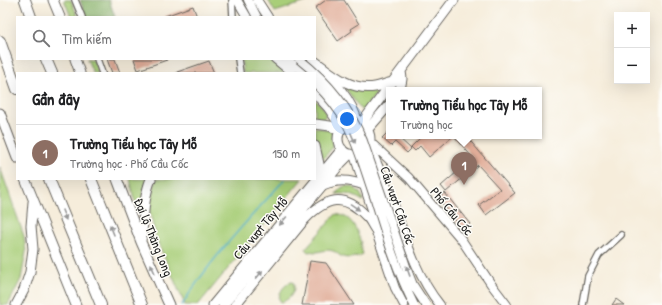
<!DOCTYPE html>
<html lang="vi">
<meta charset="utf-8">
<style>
body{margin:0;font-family:"Patrick Hand",sans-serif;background:#f6f6f6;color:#202124}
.controls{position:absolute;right:12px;top:12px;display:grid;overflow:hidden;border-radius:0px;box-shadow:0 4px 16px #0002}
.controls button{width:36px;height:36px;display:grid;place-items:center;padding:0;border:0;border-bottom:1px solid #e0e0e0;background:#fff;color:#202124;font:20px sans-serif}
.you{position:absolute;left:347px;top:119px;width:14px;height:14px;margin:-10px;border:3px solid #fff;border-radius:50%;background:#1a73e8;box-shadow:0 0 0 6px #1a73e833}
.badge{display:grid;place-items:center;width:26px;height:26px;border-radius:50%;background:#7c3aed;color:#fff;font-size:13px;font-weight:700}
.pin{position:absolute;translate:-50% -33px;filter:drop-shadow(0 1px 2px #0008)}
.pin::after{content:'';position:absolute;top:21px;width:14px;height:12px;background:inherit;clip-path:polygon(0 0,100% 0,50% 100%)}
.popup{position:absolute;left:386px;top:87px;width:156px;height:52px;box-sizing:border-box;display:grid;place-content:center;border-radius:0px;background:#fff;filter:drop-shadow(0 1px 3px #0005);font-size:13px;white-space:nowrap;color:#757577}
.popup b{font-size:15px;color:#202124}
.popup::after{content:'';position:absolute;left:50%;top:100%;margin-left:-8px;border:8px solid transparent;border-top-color:#fff}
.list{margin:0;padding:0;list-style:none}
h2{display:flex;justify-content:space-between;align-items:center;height:52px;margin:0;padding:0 16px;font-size:17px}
h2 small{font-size:13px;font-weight:400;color:#757577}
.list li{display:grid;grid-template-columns:26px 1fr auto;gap:12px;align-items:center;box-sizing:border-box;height:56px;padding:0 16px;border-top:1px solid #e0e0e0}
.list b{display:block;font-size:15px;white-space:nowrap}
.list p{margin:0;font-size:13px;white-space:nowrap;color:#757577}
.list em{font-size:13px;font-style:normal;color:#757577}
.icon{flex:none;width:22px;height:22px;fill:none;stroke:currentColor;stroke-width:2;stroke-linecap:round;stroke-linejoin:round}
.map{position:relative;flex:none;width:662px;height:305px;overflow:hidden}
.search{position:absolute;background:#fff;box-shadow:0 4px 16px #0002;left:16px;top:16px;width:300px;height:44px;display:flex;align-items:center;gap:10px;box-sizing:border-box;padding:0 14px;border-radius:0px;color:#757577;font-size:15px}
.panel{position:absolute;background:#fff;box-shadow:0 4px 16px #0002;left:16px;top:72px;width:300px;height:108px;border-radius:0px}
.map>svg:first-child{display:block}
.green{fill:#a8ce78;stroke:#62754a}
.forest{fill:#86b168;stroke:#516642}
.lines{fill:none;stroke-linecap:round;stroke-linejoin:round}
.stream{stroke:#42aac2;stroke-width:1.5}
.building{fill:#e1ad99}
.street-casing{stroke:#68655f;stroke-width:8}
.secondary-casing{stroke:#68655f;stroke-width:10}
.primary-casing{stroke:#68655f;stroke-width:11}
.highway-casing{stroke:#68655f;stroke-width:12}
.street{stroke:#fff;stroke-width:5.5}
.secondary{stroke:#fff;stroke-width:8}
.primary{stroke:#fff;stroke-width:9}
.highway{stroke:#fff;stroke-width:10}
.secondary-bridge-casing{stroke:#68655f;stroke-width:10;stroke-linecap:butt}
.secondary-bridge{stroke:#fff;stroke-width:8}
.oneway{fill:#999}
.labels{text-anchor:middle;stroke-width:3;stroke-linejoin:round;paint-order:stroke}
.street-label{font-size:13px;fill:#1c1c1c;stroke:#fdfcf7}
</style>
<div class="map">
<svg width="662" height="305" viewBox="0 0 662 305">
<rect width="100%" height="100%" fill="#fdfcf7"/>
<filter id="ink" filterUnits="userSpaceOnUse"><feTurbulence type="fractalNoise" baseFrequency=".025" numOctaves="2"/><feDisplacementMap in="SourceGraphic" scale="8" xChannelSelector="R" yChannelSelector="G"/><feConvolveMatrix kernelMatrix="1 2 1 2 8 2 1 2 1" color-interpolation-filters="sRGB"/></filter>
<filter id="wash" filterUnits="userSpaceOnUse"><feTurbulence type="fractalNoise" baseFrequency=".012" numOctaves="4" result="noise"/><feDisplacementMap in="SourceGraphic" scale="16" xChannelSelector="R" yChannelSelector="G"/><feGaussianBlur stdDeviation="0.9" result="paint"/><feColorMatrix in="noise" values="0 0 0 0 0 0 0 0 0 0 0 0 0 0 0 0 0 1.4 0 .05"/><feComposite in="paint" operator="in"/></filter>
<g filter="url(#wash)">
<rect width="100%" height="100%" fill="#f6eddb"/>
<path class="green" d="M64 0H71L78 17H71Z
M268 0H312L275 12Z
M87 59H93L99 73H93Z
M241 59H269L285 73H243Z
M344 86 376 91 377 93 364 109 361 110Z
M315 100C321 105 330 112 323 119H315Z
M315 127 332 131V139L333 147 323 159H322L320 149 315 140Z
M0 167 24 236 26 252 21 279 8 305H0Z
M130 179H147L140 211 137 209Z
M156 179H302L198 305H185L156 238 149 209Z
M345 186C355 186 361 191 363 201 354 195 346 193 336 194L341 188Z
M336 214C353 217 355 227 361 242L360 244 363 254C357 257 348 260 341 256 338 255 337 252 333 251 327 249 323 251 317 252 314 252 311 251 308 252L305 249Z
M291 282H293C297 290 289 301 281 302L279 299C280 291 283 286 291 282Z"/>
<path class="forest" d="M80 0H109L115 17H86Z"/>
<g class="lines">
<path class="stream" d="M182 305C211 258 249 219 285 179"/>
</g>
<g id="blocks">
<path class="building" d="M326 0H344L359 24 351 29 352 31 338 41 315 8Z
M193 6 197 17H165V16Z
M107 59H115L120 73H112Z
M134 59H167V60L138 70Z
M209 61 214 73H177V72Z
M389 131V136H397L411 149 407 153 395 142 391 146 382 138Z
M422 136H453L429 157 420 146 415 151 411 147Z
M454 136H466L515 193 486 215 479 205 500 189 478 165 446 192 441 186 473 158Z
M445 193 470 224 463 230 438 198Z
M310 261 326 263 354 305H302Z
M616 299 624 305H612Z"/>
</g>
</g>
<g filter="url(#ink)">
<use href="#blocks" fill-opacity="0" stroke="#68655f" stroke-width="1"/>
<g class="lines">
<defs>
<path id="street" d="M75 0 82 17
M232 0 233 17
M97 59 102 73
M238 59 240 73
M583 305 588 276 599 255 621 235"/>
<path id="secondary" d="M237 0 247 17
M248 0 257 17
M257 0 268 17
M275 59 292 73
M287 59 304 73
M312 59C329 73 354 101 358 123
M315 94 328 108 342 129
M370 142 409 178 461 239 491 284 507 305
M369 145C377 163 385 181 392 199 405 236 415 274 440 305
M354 155 374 216 375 229 395 288 404 305"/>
<path id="primary" d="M53 0 60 17
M75 59 80 73
M316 62C333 75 352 91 375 87 381 86 387 83 393 82
M400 90 402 79 401 71
M0 113 17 158
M338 139a16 16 0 1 1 32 0a16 16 0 1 1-32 0Z
M315 124 330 126 340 131
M361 124 454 0
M367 130 389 105
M315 146 319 164V178
M25 179 76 305
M117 179 141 242 169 305
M323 185C338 179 349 180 364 185
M141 241C144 220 143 198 151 179
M16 305 24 290 30 272 33 249 31 226 33 202
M213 305 342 149
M223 305 341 163 350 154
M235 305 305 219C326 198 344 192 366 216 370 219 372 225 375 229"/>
<path id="highway" d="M25 0 31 17
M0 41 17 89
M46 59 52 73
M49 179 101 305
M91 179 142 305"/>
</defs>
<use href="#street" class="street-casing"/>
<use href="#secondary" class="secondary-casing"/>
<use href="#primary" class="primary-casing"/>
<use href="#highway" class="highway-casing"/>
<use href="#street" class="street"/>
<use href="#secondary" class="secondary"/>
<use href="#primary" class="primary"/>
<use href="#highway" class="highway"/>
<defs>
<path id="secondary-bridge" d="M299 59C328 82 349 107 363 141L409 275 413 285 426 305
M315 83C327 95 339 109 347 124 359 147 366 174 375 199 386 235 397 271 414 305"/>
</defs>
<use href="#secondary-bridge" class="secondary-bridge-casing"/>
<use href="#secondary-bridge" class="secondary-bridge"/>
</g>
<defs><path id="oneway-solid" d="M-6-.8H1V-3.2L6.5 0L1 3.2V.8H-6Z"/></defs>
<g class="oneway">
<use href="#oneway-solid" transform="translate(353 138) rotate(67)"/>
<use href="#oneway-solid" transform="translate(355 207) rotate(34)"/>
<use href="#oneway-solid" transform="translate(64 215) rotate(68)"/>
<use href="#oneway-solid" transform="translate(283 221) rotate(130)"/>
<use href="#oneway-solid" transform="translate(112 230) rotate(-112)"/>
<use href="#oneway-solid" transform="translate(153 269) rotate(-114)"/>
<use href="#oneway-solid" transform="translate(408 271) rotate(-110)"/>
<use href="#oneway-solid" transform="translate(259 275) rotate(-51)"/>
</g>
</g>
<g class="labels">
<g class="street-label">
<text transform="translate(398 205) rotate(71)" y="5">Cầu vượt Cầu Cốc</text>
<text transform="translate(452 211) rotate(50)" y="5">Phố Cầu Cốc</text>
<text transform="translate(260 228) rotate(-50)" y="5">Cầu vượt Tây Mỗ</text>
<text transform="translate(154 237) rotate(68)" y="5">Đại lộ Thăng Long</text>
</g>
</g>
</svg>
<div class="controls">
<button>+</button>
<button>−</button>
</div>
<div class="you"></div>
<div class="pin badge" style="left:464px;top:185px;background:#8d6e63">1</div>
<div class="popup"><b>Trường Tiểu học Tây Mỗ</b>Trường học</div>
<div class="search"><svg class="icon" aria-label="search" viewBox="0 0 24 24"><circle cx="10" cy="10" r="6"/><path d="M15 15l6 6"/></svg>Tìm kiếm</div>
<section class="panel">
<h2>Gần đây<small></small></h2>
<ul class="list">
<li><span class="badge" style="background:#8d6e63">1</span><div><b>Trường Tiểu học Tây Mỗ</b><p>Trường học · Phố Cầu Cốc</p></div><em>150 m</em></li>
</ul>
</section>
</div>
